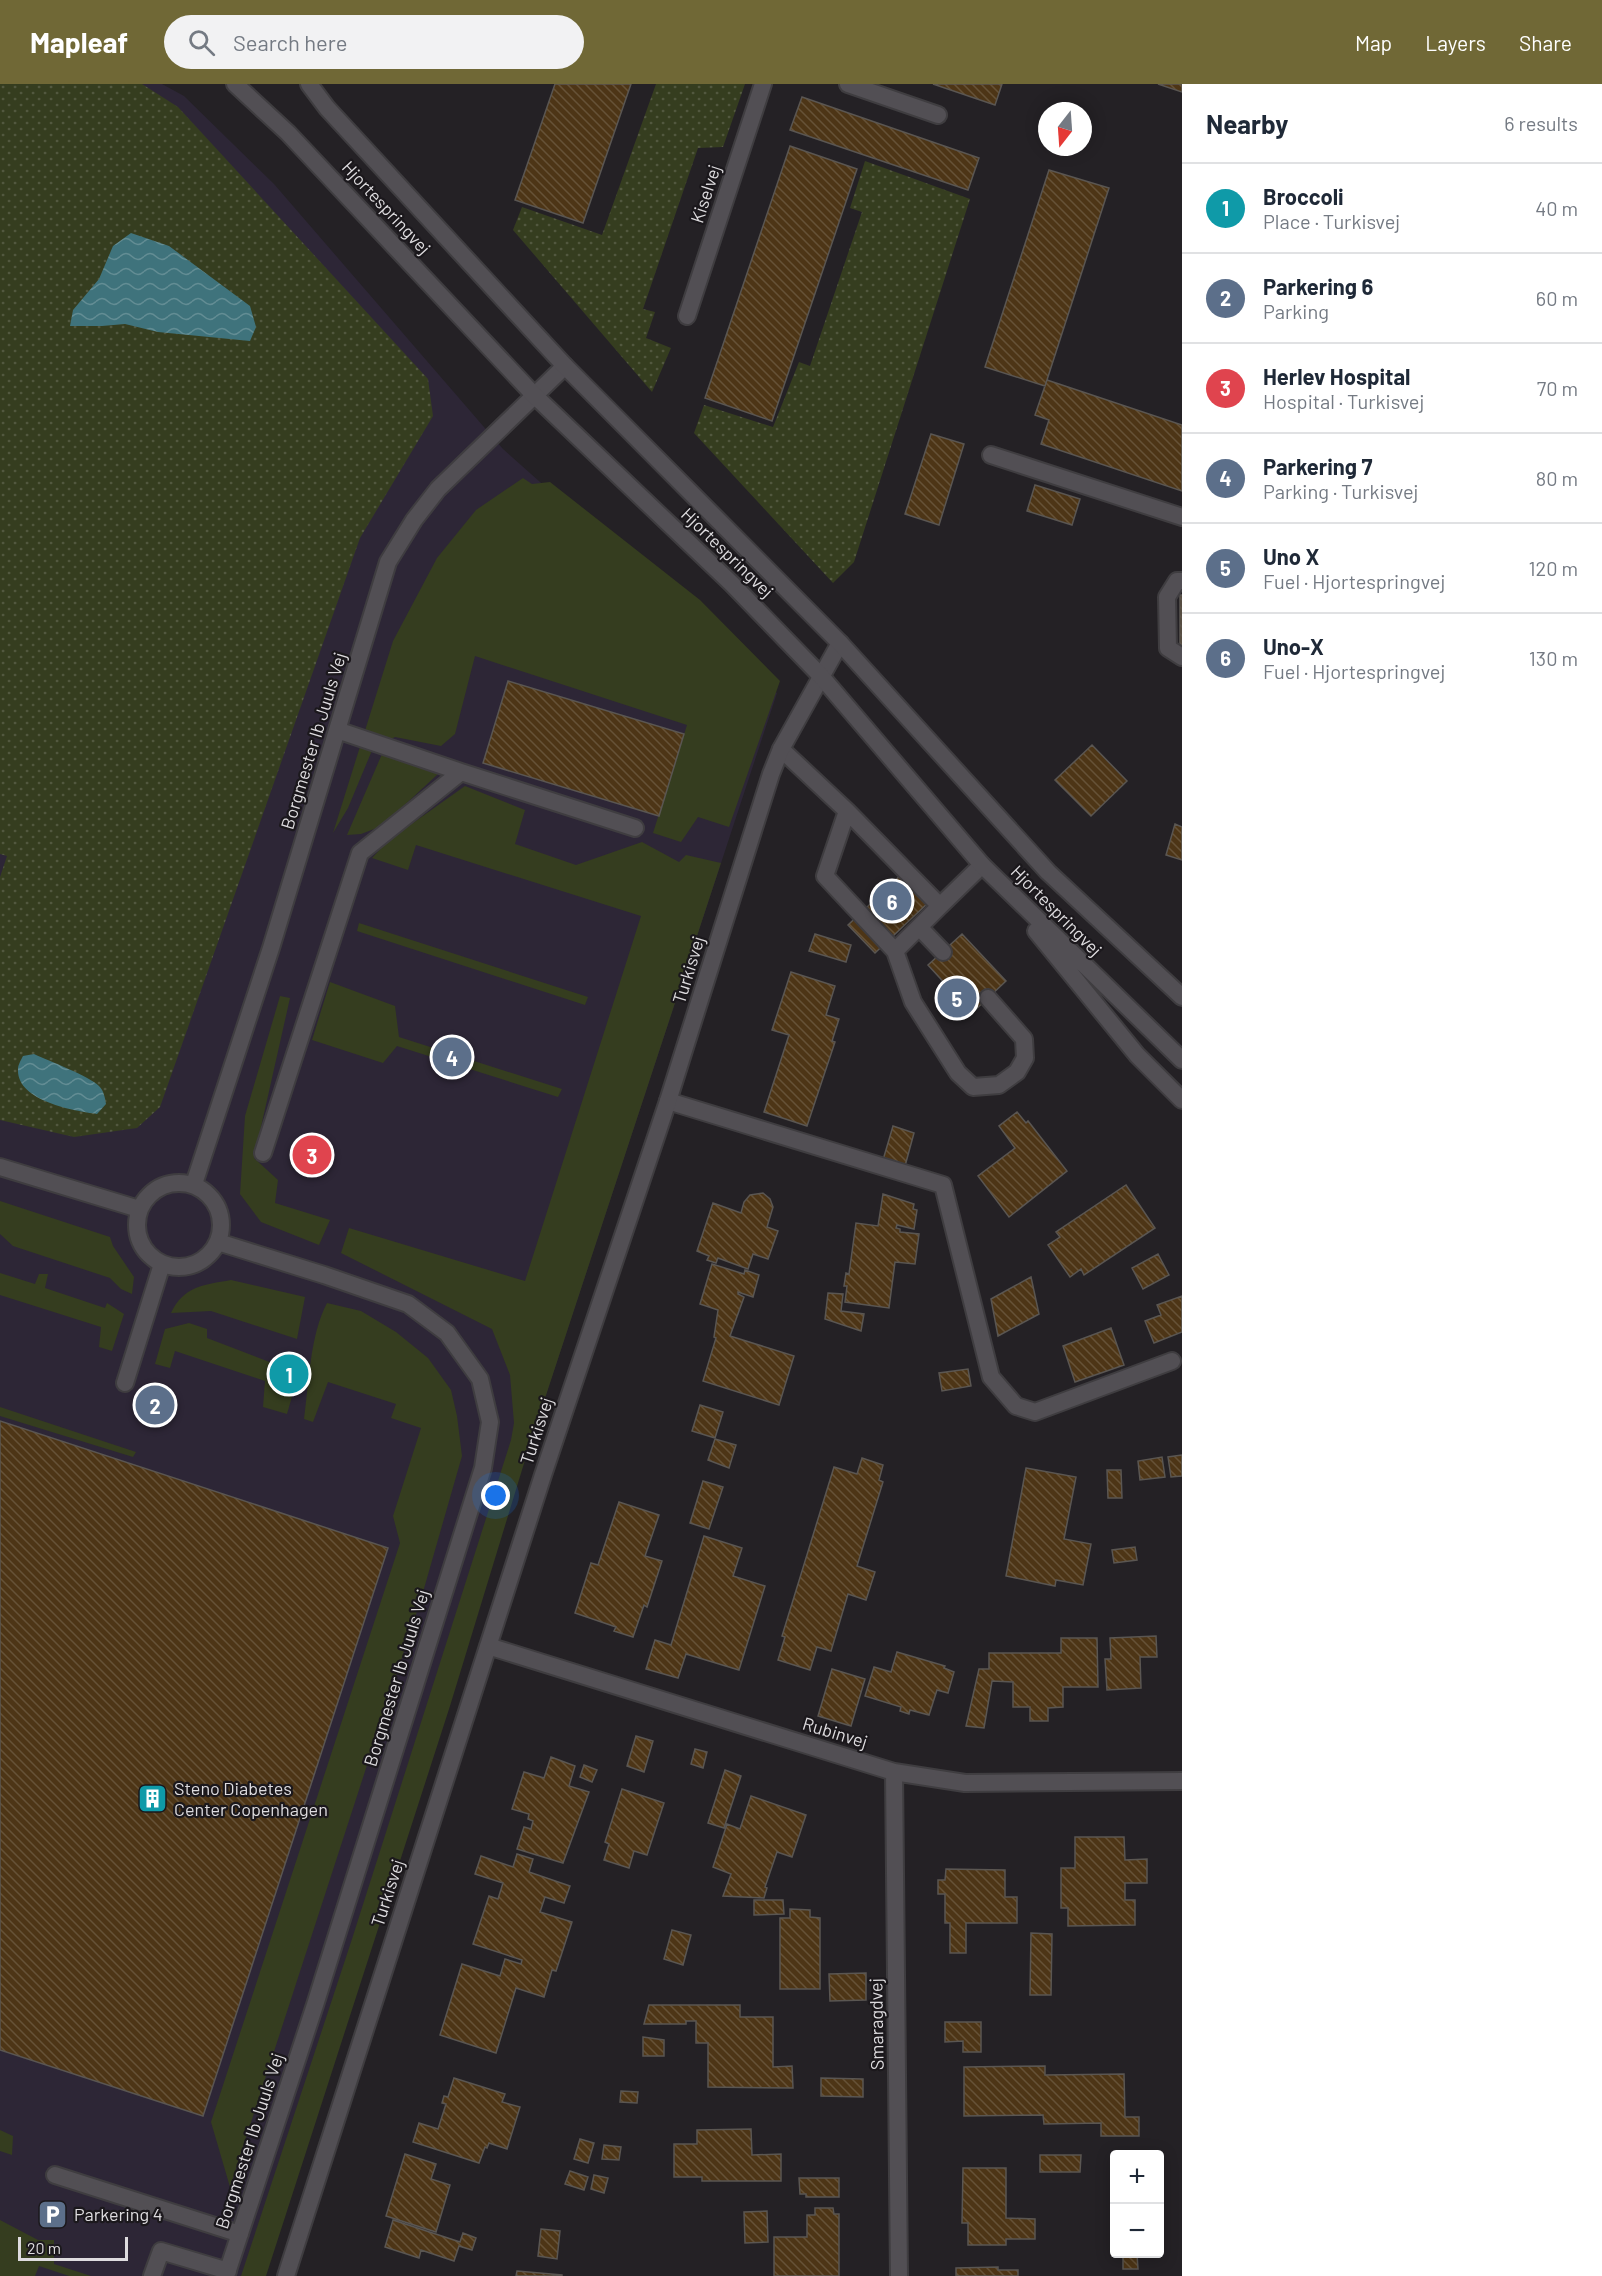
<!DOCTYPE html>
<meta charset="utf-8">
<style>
body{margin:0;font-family:Barlow,sans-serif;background:#f2f2f3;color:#1f2937}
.controls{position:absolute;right:18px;bottom:18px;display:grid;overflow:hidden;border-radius:6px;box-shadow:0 3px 15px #0003}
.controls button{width:54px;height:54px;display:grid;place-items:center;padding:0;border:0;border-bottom:2px solid #e0e1e3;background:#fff;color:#1f2937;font:30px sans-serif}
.compass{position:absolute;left:1038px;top:18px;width:54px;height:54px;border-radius:50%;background:#fff;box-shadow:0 3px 15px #0003;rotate:197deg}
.scale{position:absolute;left:18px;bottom:15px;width:110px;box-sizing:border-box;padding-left:6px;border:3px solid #dedcdf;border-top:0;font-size:16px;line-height:21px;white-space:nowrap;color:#dedcdf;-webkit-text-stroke:4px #1b181c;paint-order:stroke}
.you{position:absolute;left:496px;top:1412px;width:21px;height:21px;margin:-15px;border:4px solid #fff;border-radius:50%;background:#1a73e8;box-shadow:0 0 0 9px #1a73e833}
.badge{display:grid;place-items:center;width:39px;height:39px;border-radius:50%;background:#706836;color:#fff;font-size:20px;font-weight:700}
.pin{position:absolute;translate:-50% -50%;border:3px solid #fff;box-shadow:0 2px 6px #0006}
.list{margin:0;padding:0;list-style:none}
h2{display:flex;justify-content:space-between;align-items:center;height:78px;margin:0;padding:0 24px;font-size:26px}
h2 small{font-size:20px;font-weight:400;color:#747a83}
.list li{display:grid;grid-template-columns:39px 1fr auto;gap:18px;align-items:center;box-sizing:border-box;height:90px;padding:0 24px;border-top:2px solid #e0e1e3}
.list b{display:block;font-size:22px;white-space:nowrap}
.list p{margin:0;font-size:20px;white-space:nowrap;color:#747a83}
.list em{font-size:20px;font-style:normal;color:#747a83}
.icon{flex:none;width:33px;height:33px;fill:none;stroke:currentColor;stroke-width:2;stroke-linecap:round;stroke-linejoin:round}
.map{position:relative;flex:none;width:1182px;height:2192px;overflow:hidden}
header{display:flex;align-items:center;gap:36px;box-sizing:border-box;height:84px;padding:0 30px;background:#706836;color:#fff}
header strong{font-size:28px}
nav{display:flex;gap:33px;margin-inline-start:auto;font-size:21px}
.search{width:420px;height:54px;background:#f2f2f3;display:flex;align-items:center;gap:15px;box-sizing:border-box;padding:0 21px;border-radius:33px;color:#747a83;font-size:22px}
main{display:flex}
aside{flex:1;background:#fff}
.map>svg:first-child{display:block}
.medical{fill:#2d2636}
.grass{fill:#353d1f}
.park{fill:url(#park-dots)}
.water{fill:url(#water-waves)}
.building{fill:url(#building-back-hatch);stroke:#5a5652;stroke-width:1.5}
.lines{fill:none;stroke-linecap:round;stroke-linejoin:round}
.service-casing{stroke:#3f3d40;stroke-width:20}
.minor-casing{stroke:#3f3d40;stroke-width:20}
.tertiary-casing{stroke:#3f3d40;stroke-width:20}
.service{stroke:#524f54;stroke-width:16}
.minor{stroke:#524f54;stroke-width:16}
.tertiary{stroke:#524f54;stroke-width:16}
.labels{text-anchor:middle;stroke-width:4.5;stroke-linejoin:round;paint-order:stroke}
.street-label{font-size:18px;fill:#dedcdf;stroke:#1b181c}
.poi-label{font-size:18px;fill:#dedcdf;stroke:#1b181c;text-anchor:start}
</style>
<header>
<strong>Mapleaf</strong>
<div class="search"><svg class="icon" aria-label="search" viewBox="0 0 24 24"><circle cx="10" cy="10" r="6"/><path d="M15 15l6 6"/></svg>Search here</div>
<nav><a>Map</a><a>Layers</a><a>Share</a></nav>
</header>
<main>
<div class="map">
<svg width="1182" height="2192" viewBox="0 0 1182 2192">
<defs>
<pattern id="park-dots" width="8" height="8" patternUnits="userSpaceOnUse" patternTransform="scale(1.5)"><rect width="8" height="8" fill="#353d1f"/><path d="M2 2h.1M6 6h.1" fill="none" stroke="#52583f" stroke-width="1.8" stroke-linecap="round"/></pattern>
<pattern id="water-waves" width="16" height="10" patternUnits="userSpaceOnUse" patternTransform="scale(1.5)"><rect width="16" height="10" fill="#3f737c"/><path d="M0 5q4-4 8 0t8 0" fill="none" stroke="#638d94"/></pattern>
<pattern id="building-back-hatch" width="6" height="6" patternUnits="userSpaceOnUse" patternTransform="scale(1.5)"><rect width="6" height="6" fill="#4d3516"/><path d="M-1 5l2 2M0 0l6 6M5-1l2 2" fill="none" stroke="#665237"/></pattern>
</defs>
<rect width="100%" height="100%" fill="#242125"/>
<path class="medical" d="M0 0H162L184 12 274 100 503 365 777 609 256 2192H0Z"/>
<path class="grass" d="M523 394 532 400 550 398 700 516 780 597 729 743 698 733 681 758 653 749 687 641 475 572 455 650 441 662 395 653 373 664 348 724 333 749 393 557 437 474 476 426Z
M382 670 438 690 382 742 361 750 347 751Z
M465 702 525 726 515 760 576 781 642 758 679 778 686 771 721 779 529 1363 450 1622 266 2192H241L352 1855 511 1356 514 1339 510 1291 492 1245 341 1169 349 1144 525 1197 641 832 416 761 408 786 372 774 389 756Z
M359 839 588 913 585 921 357 847Z
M330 898 395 922 399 953 562 1005 558 1013 397 962 383 979 312 956Z
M280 912 290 914 254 1074 278 1096 275 1119 330 1136 319 1161 261 1138 240 1110 245 1032Z
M0 1117 110 1153 113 1162 134 1193 132 1210 121 1205 110 1194 13 1162 0 1150Z
M0 1189 35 1200 39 1190H48L45 1204 105 1224 107 1219 124 1230 112 1267 99 1263 101 1243 0 1211Z
M231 1196 305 1213 297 1255 211 1227 171 1229C184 1202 203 1201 231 1196Z
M327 1219 361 1227 396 1248 428 1274 451 1306 457 1332 462 1372 421 1515 230 2103 211 2038 400 1459 393 1432 421 1344 391 1334 396 1320 328 1298 313 1338 304 1335C309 1299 310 1251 327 1219Z
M189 1239 207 1245V1254L272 1279 275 1283V1303L293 1309 287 1330 263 1323 265 1297 175 1267 170 1284 155 1280 165 1245Z
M0 1323 136 1368 133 1373 0 1332Z
M0 2046 13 2052 12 2071 0 2067Z
M0 2136 38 2156H54V2180L91 2192H69L39 2182 35 2192H0Z"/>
<path class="park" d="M0 0H142L178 23 428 295 433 332 360 454 160 1023 137 1044 74 1053 0 1036V793L7 772 0 770Z
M656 0H745L723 63 698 64 643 225 655 228 646 254 671 264 652 308 513 146 522 123 602 151Z
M865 77 970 115 854 478 833 499 694 349 704 321 773 343 799 278 810 282 862 128 850 124Z"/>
<path class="water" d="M131 149 169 162 250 222 256 243 250 257 158 248 125 240 102 242H70L73 226 99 195 113 162Z
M34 970C49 977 89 992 99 1002 104 1007 105 1014 106 1020L97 1030C74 1027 16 1017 18 985 18 981 21 976 23 972Z"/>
<path class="building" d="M555 0H631L583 139 515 116Z
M933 0H1002L995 21Z
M1158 0H1182V8Z
M802 13 979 74 968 106 790 46Z
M790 62 857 85 772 337 705 314Z
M1049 86 1109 104 1045 302 985 283Z
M1047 296 1182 341V407L1041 360 1049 336 1035 331Z
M931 350 964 360 939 441 905 430Z
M1035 401 1080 415 1072 441 1027 427Z
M1180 511H1182V562H1180Z
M508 597 684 650 659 732 483 679Z
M1092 661 1127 697 1091 732 1055 696Z
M1175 740 1182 743V776L1166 771Z
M903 789 930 817 875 869 848 841Z
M815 850 851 861 846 878 809 867Z
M962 850 1006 897 972 929 928 881Z
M791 888 835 902 826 931 839 935 832 957 835 958 807 1042 764 1028 789 951 772 946Z
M1017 1028 1026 1039 1028 1037 1067 1087 1009 1133 978 1092 1015 1064 999 1042Z
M893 1042 914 1049 905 1082 883 1076Z
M1126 1101 1155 1144 1084 1191 1081 1185 1070 1193 1048 1161 1060 1153 1056 1148Z
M763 1109 770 1115 773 1123 767 1143 778 1147 768 1175 753 1170 748 1185 718 1174 716 1179 707 1176 709 1172 697 1167 713 1119 741 1129 744 1118 750 1111Z
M883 1110 914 1120 913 1125 917 1126 914 1145 897 1141 896 1144 900 1145V1148L919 1150 915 1180 895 1178 889 1224 845 1218 847 1202H844L846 1189 849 1190 856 1139 878 1142Z
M1158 1170 1169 1191 1143 1205 1132 1184Z
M712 1180 744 1190 745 1186 759 1191 753 1213 738 1208V1210L744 1213 730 1252 794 1272 779 1321 703 1297 716 1254 714 1253 718 1226 700 1220Z
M1031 1193 1039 1230 998 1252 991 1215Z
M828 1209 843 1210 841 1227 864 1230 861 1247 825 1235Z
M1182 1212V1248L1154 1259 1145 1237 1161 1231 1157 1221Z
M1111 1244 1124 1281 1075 1298 1063 1262Z
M968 1285 971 1302 942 1307 939 1289Z
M700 1321 723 1328 715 1354 692 1347Z
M0 1337 388 1464 203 2032 0 1966Z
M715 1355 736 1361 729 1384 708 1376Z
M1182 1371V1392L1171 1393 1168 1373Z
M1162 1373 1165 1393 1140 1396 1138 1377Z
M862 1374 883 1381 879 1396 883 1398 857 1482 875 1488 866 1516 848 1510 831 1567 817 1563 810 1586 778 1576 785 1553 782 1552 834 1383 857 1390Z
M1026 1384 1076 1393 1064 1455 1091 1460 1083 1501 1056 1496 1055 1502 1006 1492Z
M1107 1386H1121L1122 1414H1108Z
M703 1397 723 1403 709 1445 690 1439Z
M619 1418 659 1431 645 1472 662 1477 647 1523 644 1521 633 1553 614 1547 616 1543 575 1529 591 1479 598 1481Z
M704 1452 742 1464 733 1492 765 1502 739 1586 686 1570 678 1594 646 1585 655 1556 671 1561Z
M1135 1463 1137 1476 1114 1479 1112 1466Z
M1156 1552 1157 1573H1140L1141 1604 1107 1606 1105 1575H1111L1110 1554Z
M1061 1554H1097L1098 1603H1063V1623L1048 1624V1637H1030V1623H1013V1598L992 1597 984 1644 966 1642 979 1585H989V1569H1061Z
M897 1568 945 1582 944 1584 954 1588 948 1609 937 1606 929 1631 910 1626 909 1630 900 1627 901 1623 865 1612 874 1583 891 1588Z
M832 1585 865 1595 851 1642 818 1632Z
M636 1652 653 1657 644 1688 627 1682Z
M695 1665 707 1668 703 1684 691 1680Z
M551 1673 575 1682 569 1702 589 1708 563 1779 517 1765 524 1743 531 1745 533 1737 528 1735 529 1730 512 1725 524 1688 544 1694Z
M584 1681 597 1686 592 1698 580 1693Z
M725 1686 741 1692 724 1744 708 1739Z
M622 1705 664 1719 647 1771 634 1767 629 1784 604 1776 609 1760 605 1758Z
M751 1712 806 1731 792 1773 777 1768 765 1803 767 1804 764 1814 723 1812 731 1790 713 1783 727 1740 740 1745Z
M1075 1753H1124L1125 1776 1147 1775V1799H1125V1816H1135V1841L1068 1842V1824H1061V1784H1075Z
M517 1770 533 1775 529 1788 570 1802 564 1819 545 1813 540 1828 572 1838 556 1887 552 1886 544 1913 516 1904 496 1969 440 1951 462 1880 500 1892 505 1875 521 1880 522 1876 473 1860 489 1812 498 1815 503 1799 475 1790 481 1772 513 1783Z
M946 1785 1005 1786V1813H1017V1839H966V1869H950V1839H945V1810H938V1796H945Z
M754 1816H783L784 1830 754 1831Z
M790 1825 810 1826V1833L820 1834V1905H780V1834H790Z
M672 1846 691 1851 683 1881 664 1875Z
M1031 1849 1052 1850 1051 1911H1030Z
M866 1889V1916L830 1917 829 1890Z
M649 1921H740V1933H773V1983L792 1982 793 2004 708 2003V1959H696V1937H686V1940H644Z
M945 1938H981V1968H963V1957L945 1958Z
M643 1953 664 1956V1972H643Z
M1045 1982V1991L1124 1990 1125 2033H1139V2052H1101V2039L1044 2040 1043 2031 964 2032V1983Z
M454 1994 505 2010 502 2018 520 2023 507 2065 489 2059 487 2064 485 2063 479 2079 413 2058 419 2039 438 2045 446 2020 442 2019 444 2012 448 2013Z
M821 1994 863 1995V2013L821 2012Z
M621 2007 638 2008 637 2019 620 2018Z
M751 2045 752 2071 781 2070V2097H702V2093H674V2060H697V2046Z
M580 2055 594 2059 588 2079 574 2075Z
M604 2061 621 2063 619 2076 602 2075Z
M405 2070 436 2080 431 2095 450 2101 436 2148 386 2132Z
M1040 2071H1081L1080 2088H1040Z
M963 2084H1006V2134L1035 2135V2155H1006V2161H968V2139H962Z
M570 2087 588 2093 584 2106 565 2100Z
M594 2091 608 2094 604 2109 591 2105Z
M799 2094H839V2113H806V2110H800Z
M815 2124H833L834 2130H839V2192H774V2153H807V2131H815Z
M767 2127 768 2158 745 2159 744 2128Z
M393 2136 460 2158 463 2149 476 2154 472 2166 459 2162 454 2177 421 2166 419 2174 385 2163Z
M541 2145 560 2147 557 2175 538 2172Z
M1123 2170H1137L1138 2185H1123Z
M998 2183V2186H1018V2192H956V2184Z
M517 2187 562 2191V2192H516Z"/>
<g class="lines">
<defs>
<path id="service" d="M848 0 938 31
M991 371 1182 433
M1182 497H1177L1167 513 1168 564 1182 573
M337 646 461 688 635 744
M781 665 847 727 940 822 982 781
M847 727 825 792 895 867 940 822
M919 843 943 868
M895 867 913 918 958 989 973 1003 999 1001 1017 988 1025 974 1024 955 988 914
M668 1017 943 1101 991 1293 1016 1322 1035 1328 1172 1277
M263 1069 360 769 461 688
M0 1083 139 1125
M137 1141a42 42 0 1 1 84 0a42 42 0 1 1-84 0Z
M194 1100 271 864 388 478 414 436 438 405 565 282
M218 1158 324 1191 408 1220 447 1249 480 1295 490 1338 483 1384 315 1921 226 2192
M125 1299 162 1180
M55 2091 240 2150
M152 2192 161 2167 228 2187"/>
<path id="minor" d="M687 232 763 0
M488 1562 894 1688 965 1699 1182 1697
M894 1688 899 2192
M286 2192 543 1391 668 1017 771 690 781 665 840 559"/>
<path id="tertiary" d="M235 0 288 49 534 311 732 500 820 591 982 781 1182 976
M309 0 327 24 565 282 840 559 1048 788 1182 913
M1036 847 1137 971 1182 1016"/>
</defs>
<use href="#service" class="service-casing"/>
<use href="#minor" class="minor-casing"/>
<use href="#tertiary" class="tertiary-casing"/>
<use href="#service" class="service"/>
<use href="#minor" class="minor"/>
<use href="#tertiary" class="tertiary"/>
</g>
<defs>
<symbol id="building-square" viewBox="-11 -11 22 22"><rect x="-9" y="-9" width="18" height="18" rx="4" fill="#0f9aa8" stroke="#1b181c"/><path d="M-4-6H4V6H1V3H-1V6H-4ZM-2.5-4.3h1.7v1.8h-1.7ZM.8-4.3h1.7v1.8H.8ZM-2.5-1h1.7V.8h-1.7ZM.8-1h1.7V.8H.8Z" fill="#fff"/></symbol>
<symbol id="parking-square" viewBox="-11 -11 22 22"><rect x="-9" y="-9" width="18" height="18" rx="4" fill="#5c6f8a" stroke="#1b181c"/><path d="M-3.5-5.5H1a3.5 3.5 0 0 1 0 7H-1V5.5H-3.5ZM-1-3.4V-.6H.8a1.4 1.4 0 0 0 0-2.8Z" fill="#fff"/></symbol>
</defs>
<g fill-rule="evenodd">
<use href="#building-square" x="136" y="1698" width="33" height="33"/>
<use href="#parking-square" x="36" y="2114" width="33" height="33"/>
</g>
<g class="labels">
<g class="street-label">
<text transform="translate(706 110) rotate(-72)" y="6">Kiselvej</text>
<text transform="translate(386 124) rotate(47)" y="6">Hjortespringvej</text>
<text transform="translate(727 469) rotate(44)" y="6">Hjortespringvej</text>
<text transform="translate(314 657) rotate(-73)" y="6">Borgmester Ib Juuls Vej</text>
<text transform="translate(1056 827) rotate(45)" y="6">Hjortespringvej</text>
<text transform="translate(689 886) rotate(-73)" y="6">Turkisvej</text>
<text transform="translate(537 1347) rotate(-72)" y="6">Turkisvej</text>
<text transform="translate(397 1594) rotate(-73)" y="6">Borgmester Ib Juuls Vej</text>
<text transform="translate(835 1649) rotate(17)" y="6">Rubinvej</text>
<text transform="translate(388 1809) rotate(-72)" y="6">Turkisvej</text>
<text transform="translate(877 1940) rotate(-91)" y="6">Smaragdvej</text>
<text transform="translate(250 2057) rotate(-72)" y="6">Borgmester Ib Juuls Vej</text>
</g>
<g class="poi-label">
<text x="174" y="1711">Steno Diabetes<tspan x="174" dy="21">Center Copenhagen</tspan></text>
<text x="74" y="2137">Parkering 4</text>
</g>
</g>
</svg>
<div class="controls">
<button>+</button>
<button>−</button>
</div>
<svg class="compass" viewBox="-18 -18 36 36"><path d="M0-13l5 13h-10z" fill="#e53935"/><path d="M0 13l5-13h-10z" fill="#747a83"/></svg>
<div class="scale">20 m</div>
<div class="you"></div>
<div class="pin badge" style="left:289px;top:1290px;background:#0f9aa8">1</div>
<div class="pin badge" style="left:155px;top:1321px;background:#5c6f8a">2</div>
<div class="pin badge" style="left:312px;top:1071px;background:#e0444e">3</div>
<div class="pin badge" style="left:452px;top:973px;background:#5c6f8a">4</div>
<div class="pin badge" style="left:957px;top:914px;background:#5c6f8a">5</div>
<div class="pin badge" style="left:892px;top:817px;background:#5c6f8a">6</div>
</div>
<aside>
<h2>Nearby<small>6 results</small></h2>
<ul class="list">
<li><span class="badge" style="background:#0f9aa8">1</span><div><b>Broccoli</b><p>Place · Turkisvej</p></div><em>40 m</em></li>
<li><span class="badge" style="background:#5c6f8a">2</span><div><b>Parkering 6</b><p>Parking</p></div><em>60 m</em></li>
<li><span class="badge" style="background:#e0444e">3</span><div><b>Herlev Hospital</b><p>Hospital · Turkisvej</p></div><em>70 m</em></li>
<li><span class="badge" style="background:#5c6f8a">4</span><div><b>Parkering 7</b><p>Parking · Turkisvej</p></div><em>80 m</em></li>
<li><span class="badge" style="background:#5c6f8a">5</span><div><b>Uno X</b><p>Fuel · Hjortespringvej</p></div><em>120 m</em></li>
<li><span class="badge" style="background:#5c6f8a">6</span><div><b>Uno-X</b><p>Fuel · Hjortespringvej</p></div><em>130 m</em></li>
</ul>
</aside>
</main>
